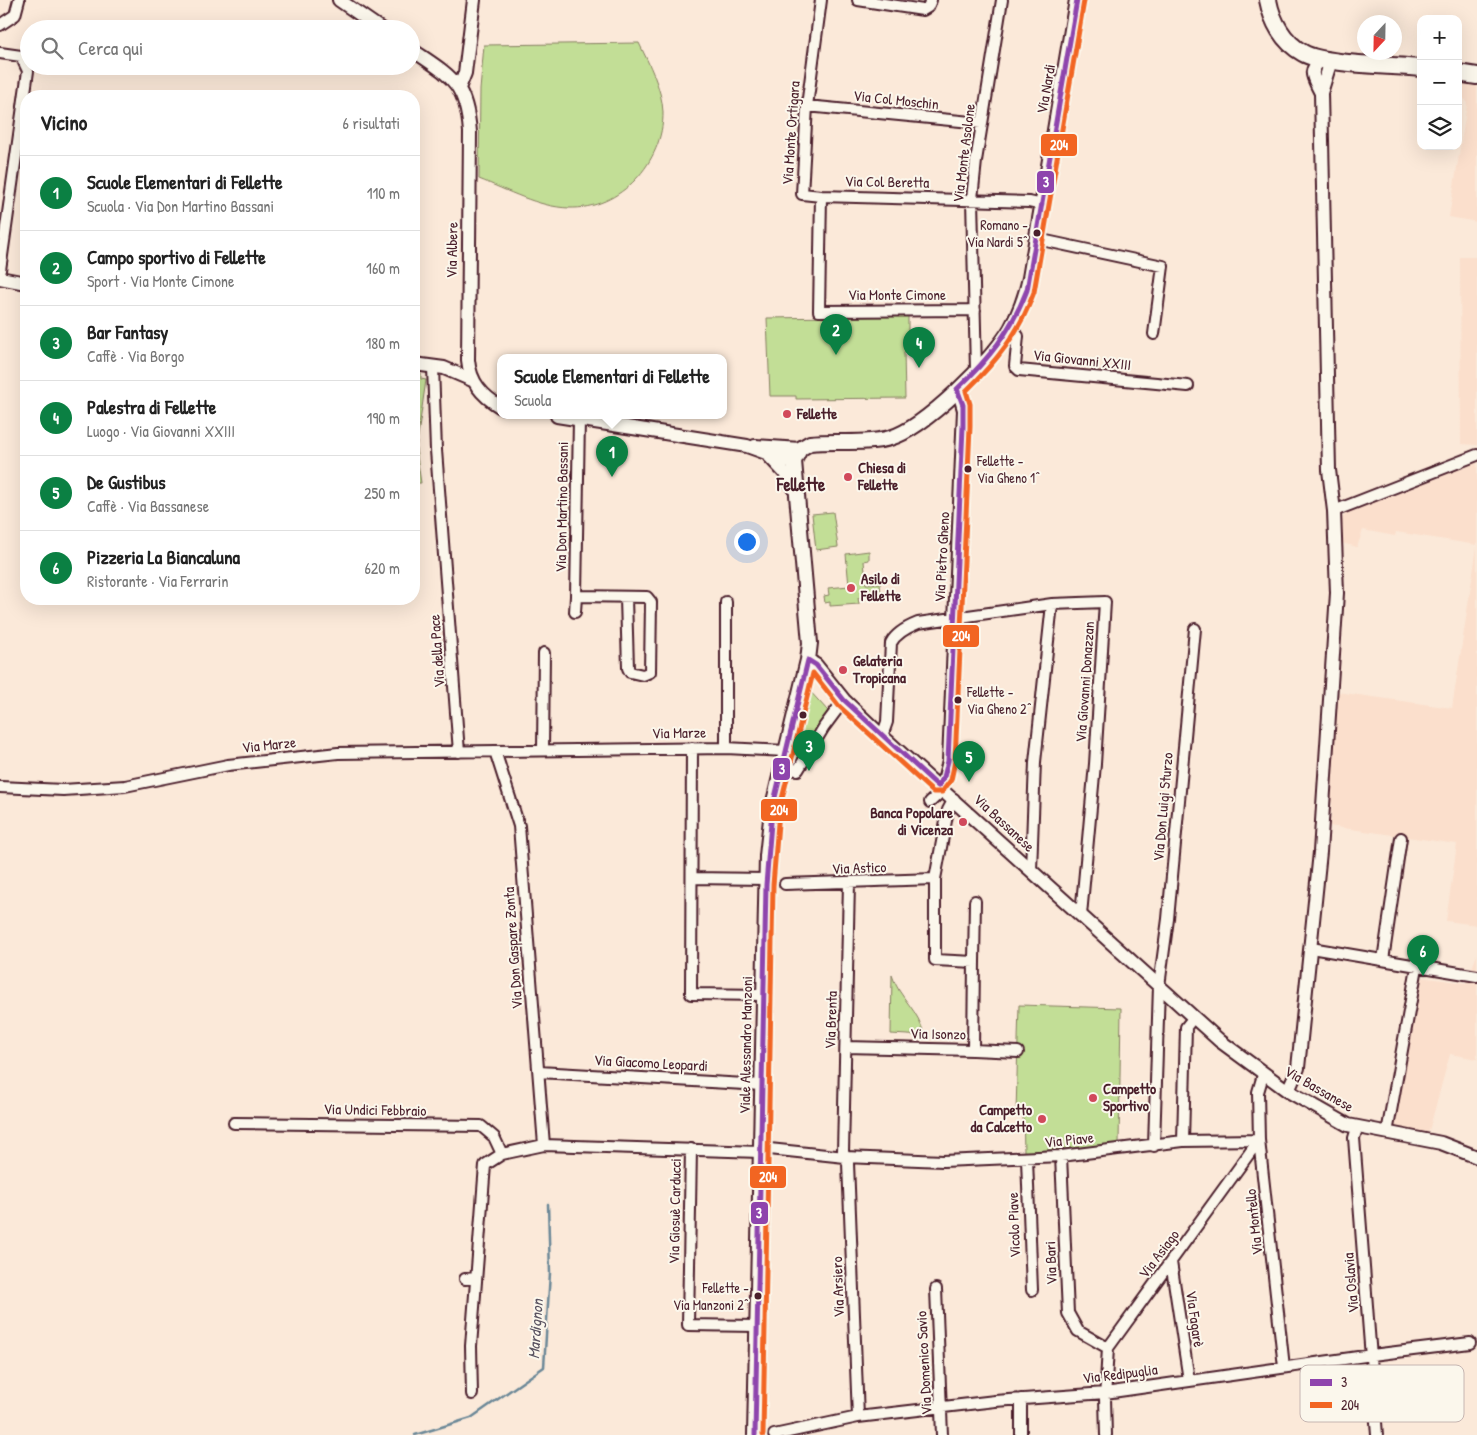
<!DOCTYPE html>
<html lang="it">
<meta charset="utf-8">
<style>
body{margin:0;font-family:"Patrick Hand",sans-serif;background:#f6f6f6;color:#222}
.controls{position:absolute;right:15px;top:15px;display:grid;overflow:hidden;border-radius:10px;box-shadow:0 5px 20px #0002}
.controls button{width:45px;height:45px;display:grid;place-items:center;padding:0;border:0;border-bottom:1px solid #e0e0e0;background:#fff;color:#222;font:25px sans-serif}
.compass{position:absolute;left:1357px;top:15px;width:45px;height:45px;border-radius:50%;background:#fff;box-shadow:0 5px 20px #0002;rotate:202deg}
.you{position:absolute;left:746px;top:541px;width:18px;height:18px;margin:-12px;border:4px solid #fff;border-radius:50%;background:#1a73e8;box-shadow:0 0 0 8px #1a73e833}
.badge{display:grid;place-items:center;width:32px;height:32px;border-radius:50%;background:#0b8043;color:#fff;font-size:16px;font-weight:700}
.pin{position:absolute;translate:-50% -41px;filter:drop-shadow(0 1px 2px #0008)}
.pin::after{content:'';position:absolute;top:26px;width:18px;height:15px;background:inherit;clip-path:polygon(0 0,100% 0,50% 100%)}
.popup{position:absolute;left:497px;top:354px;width:230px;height:65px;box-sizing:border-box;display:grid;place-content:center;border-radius:10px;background:#fff;filter:drop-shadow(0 1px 4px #0005);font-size:16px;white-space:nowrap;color:#767676}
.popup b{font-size:19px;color:#222}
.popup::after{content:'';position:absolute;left:50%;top:100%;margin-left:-10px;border:10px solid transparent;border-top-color:#fff}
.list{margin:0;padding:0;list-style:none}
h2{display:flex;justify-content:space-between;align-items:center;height:65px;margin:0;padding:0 20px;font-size:21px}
h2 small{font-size:16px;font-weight:400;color:#767676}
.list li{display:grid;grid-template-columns:32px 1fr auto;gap:15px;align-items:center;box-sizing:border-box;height:75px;padding:0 20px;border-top:1px solid #e0e0e0}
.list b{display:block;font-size:19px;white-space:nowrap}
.list p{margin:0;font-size:16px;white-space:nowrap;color:#767676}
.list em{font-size:16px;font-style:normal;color:#767676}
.icon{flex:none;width:28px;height:28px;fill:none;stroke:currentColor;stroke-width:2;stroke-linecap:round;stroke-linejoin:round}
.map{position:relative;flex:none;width:1477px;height:1435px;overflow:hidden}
.search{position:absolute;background:#fff;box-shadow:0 5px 20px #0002;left:20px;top:20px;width:400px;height:55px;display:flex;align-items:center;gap:12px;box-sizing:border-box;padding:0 18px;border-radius:28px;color:#767676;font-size:19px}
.panel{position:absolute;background:#fff;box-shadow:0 5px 20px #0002;left:20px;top:90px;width:400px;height:515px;border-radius:20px}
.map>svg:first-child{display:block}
.built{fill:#fbdfcc}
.green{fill:#c2de96;stroke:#867e60}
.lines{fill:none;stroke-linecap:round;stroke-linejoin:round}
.stream{stroke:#6a8797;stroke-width:2.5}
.minor-casing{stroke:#4a1f2b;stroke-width:14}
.tertiary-casing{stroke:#4a1f2b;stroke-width:16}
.secondary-casing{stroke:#4a1f2b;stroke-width:18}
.primary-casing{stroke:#4a1f2b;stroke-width:20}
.trunk-casing{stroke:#4a1f2b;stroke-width:20}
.minor{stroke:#fbf7ec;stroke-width:10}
.tertiary{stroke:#fbf7ec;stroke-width:12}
.secondary{stroke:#fbf7ec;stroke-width:14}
.primary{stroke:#fbf7ec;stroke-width:16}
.trunk{stroke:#fbf7ec;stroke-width:16}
.bus-1-casing{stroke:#fbf7ec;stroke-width:9}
.bus-2-casing{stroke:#fbf7ec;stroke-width:9}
.bus-1{stroke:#8e44ad;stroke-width:5}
.bus-2{stroke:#f26522;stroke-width:5}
.bus-dot{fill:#4a1f2b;stroke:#fbf7ec;stroke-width:2}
.poi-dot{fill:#d1495b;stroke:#fbf7ec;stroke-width:2}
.labels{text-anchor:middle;stroke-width:4;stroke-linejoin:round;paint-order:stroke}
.bus-label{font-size:14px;fill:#4a1f2b;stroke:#fbf7ec;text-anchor:end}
.street-label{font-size:15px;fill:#4a1f2b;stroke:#fbf7ec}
.poi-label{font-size:15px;font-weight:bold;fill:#4a1f2b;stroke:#fbf7ec;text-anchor:start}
.water-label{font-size:16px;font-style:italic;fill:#5a5361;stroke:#fbf7ec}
.quarter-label{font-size:18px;font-weight:bold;fill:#4a1f2b;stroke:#fbf7ec}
.key{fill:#fbf7ec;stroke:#c6b6b2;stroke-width:1}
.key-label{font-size:14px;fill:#4a1f2b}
.line-badge{stroke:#fbf7ec;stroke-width:2}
.badge-label{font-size:14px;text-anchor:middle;font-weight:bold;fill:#fff}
</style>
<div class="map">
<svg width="1477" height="1435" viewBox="0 0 1477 1435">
<rect width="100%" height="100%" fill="#fbe9d9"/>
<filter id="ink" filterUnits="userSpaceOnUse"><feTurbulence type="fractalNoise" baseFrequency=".02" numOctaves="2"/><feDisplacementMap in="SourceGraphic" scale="10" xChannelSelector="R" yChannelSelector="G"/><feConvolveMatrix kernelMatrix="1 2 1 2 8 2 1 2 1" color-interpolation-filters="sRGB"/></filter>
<g filter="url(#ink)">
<path class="built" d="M1458 81 1477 83V222L1449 217 1467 105 1466 100 1458 96Z
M1460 257H1477V445L1461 444Z
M1477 460V545L1396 532 1395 536 1363 530 1357 547 1342 543 1340 523 1346 512Z
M1477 547V925L1446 921 1457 844 1329 826 1331 818 1332 803H1329L1337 692 1452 708Z
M1477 955V1059L1450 1054 1427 1138 1385 1128 1411 976 1466 983Z"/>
<path class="green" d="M639 43C649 64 662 88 663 112 664 162 620 210 569 208 538 207 507 190 479 179L480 90 484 45Z
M908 316V352H904L905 398 796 399V396H770L767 318Z
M414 373 421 374V379L426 380 416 449 421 483H414Z
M833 512 838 547 816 550 812 514Z
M869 551V560L864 561 866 584 880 583 881 596 858 598 859 604 830 606V602L825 603 824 596 829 595 828 588 849 586 846 554Z
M808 689 828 711 798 759 795 760 793 756Z
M892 975C899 999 920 1010 924 1036L891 1034Z
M1019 1005 1121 1008 1119 1144 1024 1152 1023 1112H1016Z"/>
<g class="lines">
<path class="stream" d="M415 1435 471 1418 544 1367 550 1273 548 1204"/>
<defs>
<path id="minor" d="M821 0 807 106 802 194 821 196 819 311 975 310
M858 0 923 10 928 7 931 0
M0 25 15 15 19 0
M0 53 21 56 28 71 0 270
M807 106 981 123
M821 196 1029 202 1043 205
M1037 239 1163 266 1154 334
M1011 329 1018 336 1015 366 1019 370 1188 386
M433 367 436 450 459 752
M976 371 972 199 976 161 1002 0
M579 419 576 596 647 597 651 602 650 672 643 675 630 672 628 668 626 598
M1334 511 1477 455
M726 602V748
M575 612 576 596
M882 736 887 722 891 643C896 633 908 627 918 623L1052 604 1105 602 1095 764 1081 915
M692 748 691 994 764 995
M543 750 544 653
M495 751 519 826 544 1145
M782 769 798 770 824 727 844 700
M938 786 944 777 948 761 963 410 957 389
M0 787 63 790 125 786 228 765 338 753 726 748 786 751
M930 802 943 790
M1031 870 1035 762 1052 604
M692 878 766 879
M849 883 843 1152 848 1163 858 1417
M785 884 935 879
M1311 948 1477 976
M1383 960 1401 838
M974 962 975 901
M846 1047 973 1050 974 962 935 960V879L948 810 954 799
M973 1050 1018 1052
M539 1072 762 1085
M1263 1075 1258 1092 1259 1140 1284 1367
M234 1123 481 1126 494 1137 502 1154
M1357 1128 1354 1138 1377 1435
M1387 1133 1417 967
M1183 1141 1186 1027 1194 1017
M1154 1146 1159 986 1168 919 1195 629
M760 1148 845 1157 943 1161 1061 1156 1183 1141 1259 1140
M691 1149 688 1325 757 1326
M1061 1156 1068 1313 1078 1331 1108 1348
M1027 1159 1032 1290
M1171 1262 1189 1380
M465 1279 476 1278
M936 1289 942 1435
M472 1394 471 1346 485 1165 502 1154 544 1145 760 1152
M774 1435 858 1417 995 1401 1105 1393 1372 1355 1470 1343
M1021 1435V1399
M1106 1435 1105 1398 1108 1348 1259 1140"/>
<path id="tertiary" d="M339 0 381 29
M411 49C450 76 466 81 470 132L468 360C470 382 482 396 501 407
M459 88 465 73 474 0
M0 278 26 283
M414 364 444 368 472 380
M557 416 747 446 783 459 794 461
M755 446 800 449
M769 456 784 472 796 491
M808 660 816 665 844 700 882 736 1220 1041 1288 1091 1348 1125 1441 1143 1477 1157
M1288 1091 1298 1068 1320 852 1337 593 1334 511 1329 470 1321 93 1329 67 1322 59C1307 72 1313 76 1321 93"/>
<path id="secondary" d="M755 1435 767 856 772 810 808 660 810 643 794 461 800 449 810 443C836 440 864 445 890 438 925 428 993 360 1011 329 1020 313 1026 296 1030 278L1077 0"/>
<path id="primary" d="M1268 0C1272 21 1283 42 1303 53 1324 65 1393 65 1421 68"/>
<path id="trunk" d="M1458 73 1477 76"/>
</defs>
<use href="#minor" class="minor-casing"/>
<use href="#tertiary" class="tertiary-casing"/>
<use href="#secondary" class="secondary-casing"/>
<use href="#primary" class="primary-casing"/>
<use href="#trunk" class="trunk-casing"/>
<use href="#minor" class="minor"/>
<use href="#tertiary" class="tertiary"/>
<use href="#secondary" class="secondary"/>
<use href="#primary" class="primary"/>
<use href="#trunk" class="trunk"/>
<defs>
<path id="bus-1" d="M755 1435 766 885 772 810 808 660 816 665 844 700 938 786 944 777 948 761 963 427V405L957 389C988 360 1012 330 1027 290L1077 0"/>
<path id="bus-2" d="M763 1435 773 885 779 811 813 673 839 706 933 792H942L951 780 955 761 970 427V404L966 391C996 362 1020 332 1034 292L1084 1"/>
</defs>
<use href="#bus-1" class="bus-1-casing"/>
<use href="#bus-2" class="bus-2-casing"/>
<use href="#bus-1" class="bus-1"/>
<use href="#bus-2" class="bus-2"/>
</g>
</g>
<g class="bus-dot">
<circle cx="1037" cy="233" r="4.5"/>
<circle cx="968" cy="469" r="4.5"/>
<circle cx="958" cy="700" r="4.5"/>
<circle cx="803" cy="715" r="4.5"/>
<circle cx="758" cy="1296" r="4.5"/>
</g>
<g class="poi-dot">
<circle cx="787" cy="414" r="5"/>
<circle cx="848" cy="477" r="5"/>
<circle cx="851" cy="588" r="5"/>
<circle cx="843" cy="670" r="5"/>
<circle cx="963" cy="822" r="5"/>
<circle cx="1093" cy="1098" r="5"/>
<circle cx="1042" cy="1119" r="5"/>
</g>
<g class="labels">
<g class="bus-label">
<text x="1028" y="230">Romano -<tspan x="1028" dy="17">Via Nardi 5^</tspan></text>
<text x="977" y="466" text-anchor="start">Fellette -<tspan x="977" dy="17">Via Gheno 1^</tspan></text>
<text x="967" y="697" text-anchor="start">Fellette -<tspan x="967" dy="17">Via Gheno 2^</tspan></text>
<text x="749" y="1293">Fellette -<tspan x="749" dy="17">Via Manzoni 2^</tspan></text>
</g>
<g class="street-label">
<text transform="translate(1046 89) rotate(-80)" y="5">Via Nardi</text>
<text transform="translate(896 100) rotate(6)" y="5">Via Col Moschin</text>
<text transform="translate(791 133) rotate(-86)" y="5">Via Monte Ortigara</text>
<text transform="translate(964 153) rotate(-83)" y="5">Via Monte Asolone</text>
<text transform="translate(887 182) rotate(1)" y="5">Via Col Beretta</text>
<text transform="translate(452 250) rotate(-89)" y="5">Via Albere</text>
<text x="897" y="300">Via Monte Cimone</text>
<text transform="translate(1082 360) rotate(6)" y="5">Via Giovanni XXIII</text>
<text transform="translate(562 507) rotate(-89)" y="5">Via Don Martino Bassani</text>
<text transform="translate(942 557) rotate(-87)" y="5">Via Pietro Gheno</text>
<text transform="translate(437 651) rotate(-94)" y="5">Via della Pace</text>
<text transform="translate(1085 682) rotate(-86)" y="5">Via Giovanni Donazzan</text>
<text transform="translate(679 733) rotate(-1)" y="5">Via Marze</text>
<text transform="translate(269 745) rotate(-6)" y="5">Via Marze</text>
<text transform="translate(1163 807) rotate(-85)" y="5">Via Don Luigi Sturzo</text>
<text transform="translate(1004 823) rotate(43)" y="5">Via Bassanese</text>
<text transform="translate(859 868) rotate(-2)" y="5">Via Astico</text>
<text transform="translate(513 948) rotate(-94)" y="5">Via Don Gaspare Zonta</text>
<text transform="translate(831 1020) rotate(-88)" y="5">Via Brenta</text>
<text transform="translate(938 1034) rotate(1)" y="5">Via Isonzo</text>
<text transform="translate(746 1045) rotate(-89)" y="5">Viale Alessandro Manzoni</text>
<text transform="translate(651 1063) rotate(3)" y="5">Via Giacomo Leopardi</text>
<text transform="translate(1319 1089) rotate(30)" y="5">Via Bassanese</text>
<text transform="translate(375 1110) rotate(1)" y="5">Via Undici Febbraio</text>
<text transform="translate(1069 1140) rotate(-6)" y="5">Via Piave</text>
<text transform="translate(675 1211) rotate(-89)" y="5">Via Giosuè Carducci</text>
<text transform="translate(1254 1222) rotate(-96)" y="5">Via Montello</text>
<text transform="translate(1014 1225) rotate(-92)" y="5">Vicolo Piave</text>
<text transform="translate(1159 1254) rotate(-53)" y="5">Via Asiago</text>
<text transform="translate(1051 1263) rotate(-92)" y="5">Via Bari</text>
<text transform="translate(1351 1283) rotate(-95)" y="5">Via Oslavia</text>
<text transform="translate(838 1287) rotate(-92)" y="5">Via Arsiero</text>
<text transform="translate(1195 1319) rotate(82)" y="5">Via Fagarè</text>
<text transform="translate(924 1363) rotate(-93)" y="5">Via Domenico Savio</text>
<text transform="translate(1120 1374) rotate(-7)" y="5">Via Redipuglia</text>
</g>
<g class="poi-label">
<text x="797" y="419">Fellette</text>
<text x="858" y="473">Chiesa di<tspan x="858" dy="17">Fellette</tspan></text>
<text x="861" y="584">Asilo di<tspan x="861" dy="17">Fellette</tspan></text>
<text x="853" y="666">Gelateria<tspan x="853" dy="17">Tropicana</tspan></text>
<text x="953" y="818" text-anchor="end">Banca Popolare<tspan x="953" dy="17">di Vicenza</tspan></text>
<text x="1103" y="1094">Campetto<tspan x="1103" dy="17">Sportivo</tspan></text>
<text x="1032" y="1115" text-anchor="end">Campetto<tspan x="1032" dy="17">da Calcetto</tspan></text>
</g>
<g class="water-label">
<text transform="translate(535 1329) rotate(-86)" y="6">Mardignon</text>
</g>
<g class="quarter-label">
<text x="801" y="491">Fellette</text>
</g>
</g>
<rect x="1300" y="1365" width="164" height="57" rx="8" class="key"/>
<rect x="1310" y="1379" width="22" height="7" fill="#8e44ad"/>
<rect x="1310" y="1402" width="22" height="6" fill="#f26522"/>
<g class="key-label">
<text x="1341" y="1387">3</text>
<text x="1341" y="1410">204</text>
</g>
<g class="line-badge">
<rect x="1040" y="133" width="38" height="24" rx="5" fill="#f26522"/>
<rect x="1036" y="170" width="19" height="24" rx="5" fill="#8e44ad"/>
<rect x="942" y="624" width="38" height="24" rx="5" fill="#f26522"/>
<rect x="772" y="757" width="19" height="24" rx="5" fill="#8e44ad"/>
<rect x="760" y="798" width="38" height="24" rx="5" fill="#f26522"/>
<rect x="749" y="1165" width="38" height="24" rx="5" fill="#f26522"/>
<rect x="750" y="1201" width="19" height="24" rx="5" fill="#8e44ad"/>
</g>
<g class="badge-label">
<text x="1059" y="150">204</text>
<text x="1046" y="187">3</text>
<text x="961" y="641">204</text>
<text x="782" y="774">3</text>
<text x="779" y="815">204</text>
<text x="768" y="1182">204</text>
<text x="759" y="1218">3</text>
</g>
</svg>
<div class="controls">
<button>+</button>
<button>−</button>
<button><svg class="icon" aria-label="layers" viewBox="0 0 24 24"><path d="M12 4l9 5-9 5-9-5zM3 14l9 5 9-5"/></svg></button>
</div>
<svg class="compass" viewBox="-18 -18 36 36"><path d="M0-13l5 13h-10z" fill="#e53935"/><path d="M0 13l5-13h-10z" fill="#767676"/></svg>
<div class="you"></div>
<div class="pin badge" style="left:612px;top:477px">1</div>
<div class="popup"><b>Scuole Elementari di Fellette</b>Scuola</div>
<div class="pin badge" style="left:836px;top:355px">2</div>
<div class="pin badge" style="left:809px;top:771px">3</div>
<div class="pin badge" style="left:919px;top:368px">4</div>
<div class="pin badge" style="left:969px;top:782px">5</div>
<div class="pin badge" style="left:1423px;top:976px">6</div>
<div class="search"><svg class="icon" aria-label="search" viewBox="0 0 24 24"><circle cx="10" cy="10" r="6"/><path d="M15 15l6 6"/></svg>Cerca qui</div>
<section class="panel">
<h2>Vicino<small>6 risultati</small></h2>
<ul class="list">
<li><span class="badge">1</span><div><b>Scuole Elementari di Fellette</b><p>Scuola · Via Don Martino Bassani</p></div><em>110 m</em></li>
<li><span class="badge">2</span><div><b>Campo sportivo di Fellette</b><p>Sport · Via Monte Cimone</p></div><em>160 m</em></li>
<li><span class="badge">3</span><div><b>Bar Fantasy</b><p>Caffè · Via Borgo</p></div><em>180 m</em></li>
<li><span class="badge">4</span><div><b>Palestra di Fellette</b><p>Luogo · Via Giovanni XXIII</p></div><em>190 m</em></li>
<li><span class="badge">5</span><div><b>De Gustibus</b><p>Caffè · Via Bassanese</p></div><em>250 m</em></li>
<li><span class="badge">6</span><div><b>Pizzeria La Biancaluna</b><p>Ristorante · Via Ferrarin</p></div><em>620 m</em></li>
</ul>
</section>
</div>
